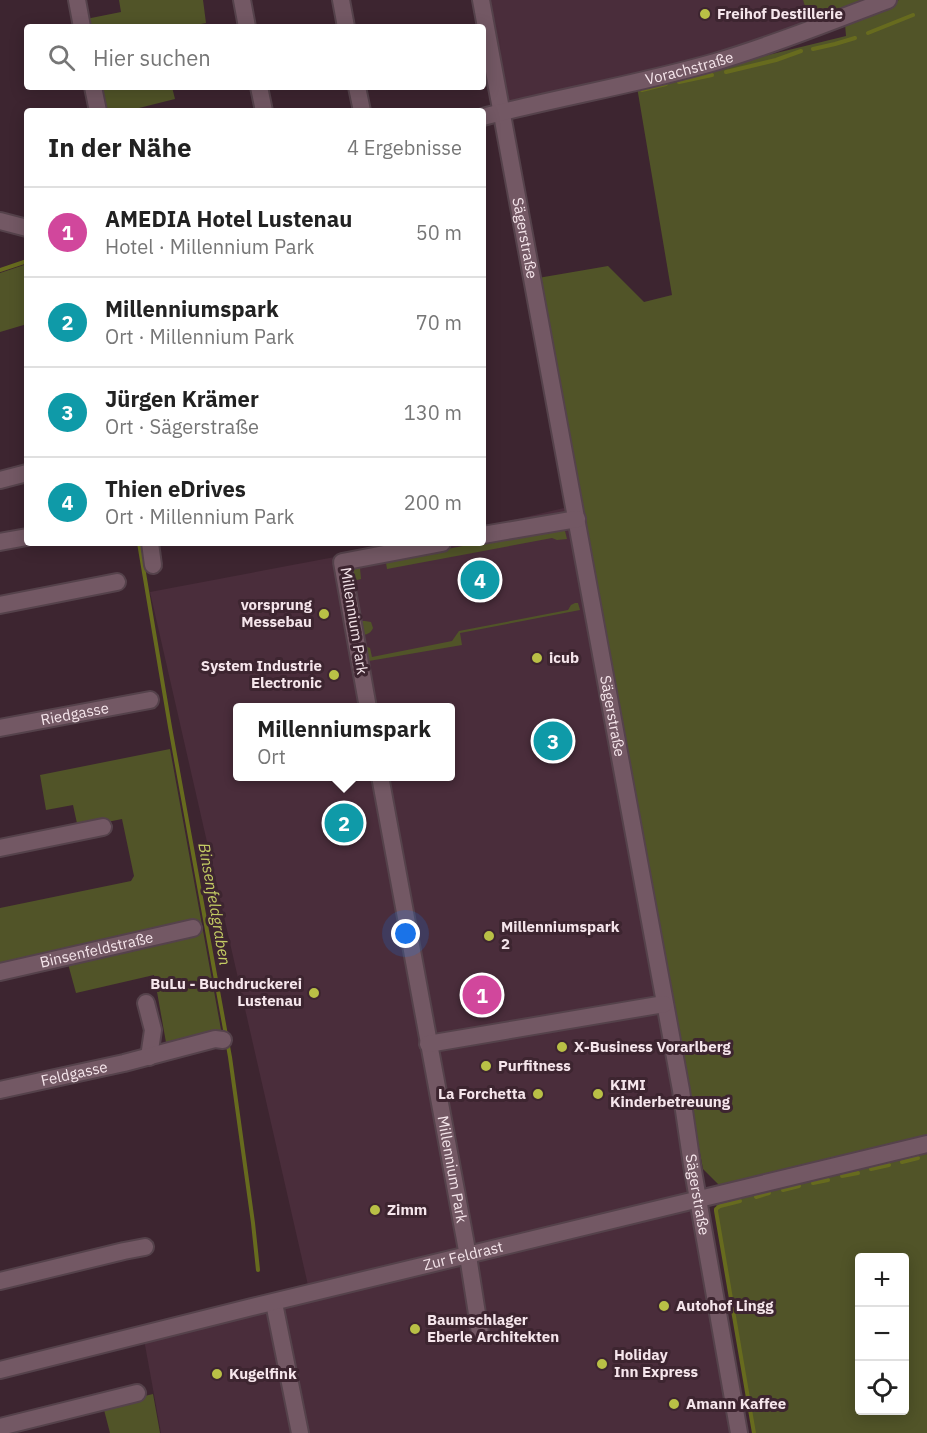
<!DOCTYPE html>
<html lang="de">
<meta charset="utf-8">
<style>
body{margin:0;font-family:"IBM Plex Sans",sans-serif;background:#f2f2f2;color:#222}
.controls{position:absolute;right:18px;bottom:18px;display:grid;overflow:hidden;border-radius:6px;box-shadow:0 3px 15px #0003}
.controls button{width:54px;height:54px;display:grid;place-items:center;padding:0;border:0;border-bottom:2px solid #e0e0e0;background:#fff;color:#222;font:30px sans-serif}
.you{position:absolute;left:406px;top:934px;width:21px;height:21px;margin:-15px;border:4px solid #fff;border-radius:50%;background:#1a73e8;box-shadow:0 0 0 9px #1a73e833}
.badge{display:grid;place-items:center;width:39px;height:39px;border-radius:50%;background:#111827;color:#fff;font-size:20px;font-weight:700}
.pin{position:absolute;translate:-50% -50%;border:3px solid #fff;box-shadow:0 2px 6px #0006}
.popup{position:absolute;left:233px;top:703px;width:222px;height:78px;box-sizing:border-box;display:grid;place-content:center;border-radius:6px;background:#fff;filter:drop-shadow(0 2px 4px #0005);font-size:20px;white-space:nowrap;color:#767676}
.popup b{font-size:22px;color:#222}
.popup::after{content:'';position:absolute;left:50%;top:100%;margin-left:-12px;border:12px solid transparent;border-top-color:#fff}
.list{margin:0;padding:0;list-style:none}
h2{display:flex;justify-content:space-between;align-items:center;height:78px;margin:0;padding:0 24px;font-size:26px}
h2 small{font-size:20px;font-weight:400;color:#767676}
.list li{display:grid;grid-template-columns:39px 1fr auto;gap:18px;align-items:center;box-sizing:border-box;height:90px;padding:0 24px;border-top:2px solid #e0e0e0}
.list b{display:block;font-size:22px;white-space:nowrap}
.list p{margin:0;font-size:20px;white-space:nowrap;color:#767676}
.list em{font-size:20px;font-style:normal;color:#767676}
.icon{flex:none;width:33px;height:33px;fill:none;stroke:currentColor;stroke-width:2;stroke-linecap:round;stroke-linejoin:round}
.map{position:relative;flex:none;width:927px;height:1433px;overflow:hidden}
.search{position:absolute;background:#fff;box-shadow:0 3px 15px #0003;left:24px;top:24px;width:462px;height:66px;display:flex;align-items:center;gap:15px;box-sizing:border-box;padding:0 21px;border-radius:6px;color:#767676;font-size:22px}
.panel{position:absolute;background:#fff;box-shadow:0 3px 15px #0003;left:24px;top:108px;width:462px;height:438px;border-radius:6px}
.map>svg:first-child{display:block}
.built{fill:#4a2d3b;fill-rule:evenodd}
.green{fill:#515428;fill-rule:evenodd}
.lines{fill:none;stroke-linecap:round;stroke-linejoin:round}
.stream{stroke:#676b1e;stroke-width:4}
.minor-casing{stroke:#55424b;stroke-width:20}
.minor{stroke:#735864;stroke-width:16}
.poi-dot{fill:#b9c046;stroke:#3d2530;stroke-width:2}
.labels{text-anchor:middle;stroke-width:6;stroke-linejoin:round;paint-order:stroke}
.poi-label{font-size:15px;font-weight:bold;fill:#f5e5eb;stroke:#3d2530;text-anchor:start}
.street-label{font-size:15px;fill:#f5e5eb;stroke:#3d2530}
.water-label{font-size:16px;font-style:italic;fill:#c3cb63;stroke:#3d2530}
</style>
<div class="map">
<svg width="927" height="1433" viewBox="0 0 927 1433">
<rect width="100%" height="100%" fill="#3d2530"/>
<path class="built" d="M481 0H803L812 28 501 112Z
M564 508 577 511 740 1433H161L143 1334 310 1294 150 592 409 543H483V527ZM238 708H451V776H238Z"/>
<path class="green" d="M119 0H203L206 23 185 27H88L86 19 121 12Z
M803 0H865L809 20Z
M899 0H927V1138L720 1186 703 1169 630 786 538 278 608 266 644 302 672 295 637 87 846 36 845 24Z
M98 87H172L175 99 139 108V111H103Z
M27 264V324L0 332V273Z
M555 529 565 531 567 539 557 540 552 538 387 569 386 563 360 568 361 579 353 581 360 621H365L371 622 373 628C370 635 363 637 357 631 355 619 346 586 350 576 352 570 356 568 361 565Z
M575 603H578L580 610 460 633 462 645 363 662 365 646 370 648 372 657 452 641 459 631 568 610 571 605Z
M170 749 222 1035 167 1048 154 975 76 993 65 953 0 967V908L131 881 134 876 122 819 78 828 73 805 46 810 40 775Z
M927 1149V1433H754L718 1226 716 1202ZM860 1258H904V1410H860Z
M153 1394 160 1433H110L103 1406Z"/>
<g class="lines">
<path class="stream" d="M868 33 913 15
M813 49 835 44 855 38
M726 72 776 60 801 51
M679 82 712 75
M642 90 666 84
M0 270 27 261
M139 543 170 727 230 1057 253 1223 258 1270
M902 1162 918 1158
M871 1169 889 1165
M842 1176 858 1173
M813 1183 828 1180
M783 1190 799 1186
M756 1197 769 1193
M740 1201 720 1206 716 1209V1211L754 1433"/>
<defs>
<g id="minor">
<path d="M77 0 82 27"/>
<path d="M242 0 247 27"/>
<path d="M341 0 346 27"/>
<path id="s1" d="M481 0 681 1090 692 1165 739 1433"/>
<path d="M93 87 98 111"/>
<path d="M259 87 264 111"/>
<path d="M357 87 362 111"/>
<path id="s2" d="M483 117C560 97 639 84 715 62 774 45 831 21 888 0"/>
<path d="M0 221 27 228"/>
<path d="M0 480 27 473"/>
<path d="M483 535 577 519"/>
<path d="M0 542 27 537"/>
<path d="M150 543 153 565"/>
<path d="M0 605 117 582"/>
<path d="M368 708 342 562 442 543"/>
<path id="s3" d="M0 728 150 700"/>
<path id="s4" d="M380 776 468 1256 480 1333"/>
<path d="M0 848 103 827"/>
<path id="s5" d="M0 972 193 928"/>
<path d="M146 1003 153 1030 149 1057"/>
<path d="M428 1044 664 1004"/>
<path id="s6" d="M0 1090 124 1063 215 1039 223 1040"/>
<path d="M0 1281 124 1251 145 1247"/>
<path d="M274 1303 300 1433"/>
<path id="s7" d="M0 1370 252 1307 927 1144"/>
<path d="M0 1427 137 1393"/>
</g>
</defs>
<use href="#minor" class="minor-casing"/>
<use href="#minor" class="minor"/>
</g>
<g class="poi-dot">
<circle cx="705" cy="14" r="6"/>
<circle cx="324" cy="614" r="6"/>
<circle cx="537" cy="658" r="6"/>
<circle cx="334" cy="675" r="6"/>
<circle cx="489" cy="936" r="6"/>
<circle cx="314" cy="993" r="6"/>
<circle cx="562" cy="1047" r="6"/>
<circle cx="486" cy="1066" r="6"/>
<circle cx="538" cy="1094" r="6"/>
<circle cx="598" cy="1094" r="6"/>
<circle cx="375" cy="1210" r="6"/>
<circle cx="664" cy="1306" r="6"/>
<circle cx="415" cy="1329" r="6"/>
<circle cx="602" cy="1364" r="6"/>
<circle cx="217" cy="1374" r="6"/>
<circle cx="674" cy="1404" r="6"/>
</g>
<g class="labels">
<g class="poi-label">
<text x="717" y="19">Freihof Destillerie</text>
<text x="312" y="610" text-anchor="end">vorsprung<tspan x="312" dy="17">Messebau</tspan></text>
<text x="549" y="663">icub</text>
<text x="322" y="671" text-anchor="end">System Industrie<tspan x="322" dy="17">Electronic</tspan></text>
<text x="501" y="932">Millenniumspark<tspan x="501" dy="17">2</tspan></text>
<text x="302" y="989" text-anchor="end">BuLu - Buchdruckerei<tspan x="302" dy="17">Lustenau</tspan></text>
<text x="574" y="1052">X-Business Vorarlberg</text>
<text x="498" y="1071">Purfitness</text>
<text x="610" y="1090">KIMI<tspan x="610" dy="17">Kinderbetreuung</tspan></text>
<text x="526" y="1099" text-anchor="end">La Forchetta</text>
<text x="387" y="1215">Zimm</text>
<text x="676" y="1311">Autohof Lingg</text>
<text x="427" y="1325">Baumschlager<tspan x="427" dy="17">Eberle Architekten</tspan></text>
<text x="614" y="1360">Holiday<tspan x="614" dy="17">Inn Express</tspan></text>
<text x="229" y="1379">Kugelfink</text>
<text x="686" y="1409">Amann Kaffee</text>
</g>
<g class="street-label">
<text dy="5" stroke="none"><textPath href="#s2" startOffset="212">Vorachstraße</textPath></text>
<text dy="5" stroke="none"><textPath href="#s1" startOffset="242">Sägerstraße</textPath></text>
<text transform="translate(354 621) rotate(81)" y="5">Millennium Park</text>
<text dy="5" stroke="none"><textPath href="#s3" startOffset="76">Riedgasse</textPath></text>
<text dy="5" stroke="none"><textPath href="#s1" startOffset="728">Sägerstraße</textPath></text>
<text dy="5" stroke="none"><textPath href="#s5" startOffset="99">Binsenfeldstraße</textPath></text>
<text dy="5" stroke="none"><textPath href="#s6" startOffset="76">Feldgasse</textPath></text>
<text dy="5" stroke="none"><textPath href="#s4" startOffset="400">Millennium Park</textPath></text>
<text dy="5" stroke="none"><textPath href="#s1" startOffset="1214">Sägerstraße</textPath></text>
<text dy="5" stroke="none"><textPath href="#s7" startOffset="477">Zur Feldrast</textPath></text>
</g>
<g class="water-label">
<text transform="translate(215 904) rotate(80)" y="6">Binsenfeldgraben</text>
</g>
</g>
</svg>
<div class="controls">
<button>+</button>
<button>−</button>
<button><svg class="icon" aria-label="locate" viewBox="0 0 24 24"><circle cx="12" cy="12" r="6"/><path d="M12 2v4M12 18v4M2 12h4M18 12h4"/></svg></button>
</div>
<div class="you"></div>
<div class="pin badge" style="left:482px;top:995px;background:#d1479c">1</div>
<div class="pin badge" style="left:344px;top:823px;background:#0f9aa8">2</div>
<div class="popup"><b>Millenniumspark</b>Ort</div>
<div class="pin badge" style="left:553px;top:741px;background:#0f9aa8">3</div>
<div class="pin badge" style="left:480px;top:580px;background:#0f9aa8">4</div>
<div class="search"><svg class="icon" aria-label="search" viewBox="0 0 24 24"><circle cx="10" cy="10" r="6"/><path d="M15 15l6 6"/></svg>Hier suchen</div>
<section class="panel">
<h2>In der Nähe<small>4 Ergebnisse</small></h2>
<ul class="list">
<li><span class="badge" style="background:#d1479c">1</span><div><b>AMEDIA Hotel Lustenau</b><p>Hotel · Millennium Park</p></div><em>50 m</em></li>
<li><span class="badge" style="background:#0f9aa8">2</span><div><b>Millenniumspark</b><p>Ort · Millennium Park</p></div><em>70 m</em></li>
<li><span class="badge" style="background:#0f9aa8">3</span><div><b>Jürgen Krämer</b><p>Ort · Sägerstraße</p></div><em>130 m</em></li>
<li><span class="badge" style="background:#0f9aa8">4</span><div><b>Thien eDrives</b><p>Ort · Millennium Park</p></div><em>200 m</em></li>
</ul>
</section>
</div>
